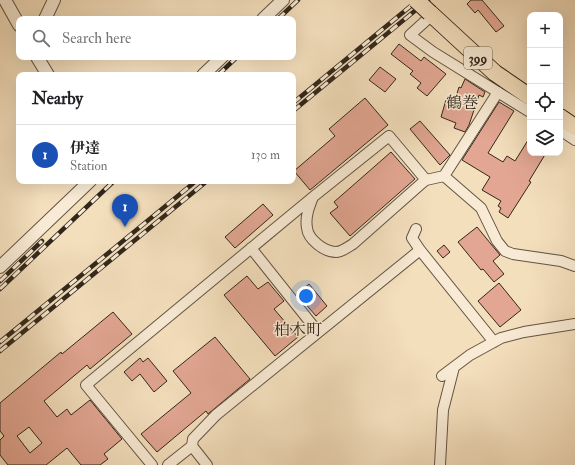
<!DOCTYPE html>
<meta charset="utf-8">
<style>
body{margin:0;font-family:"IM FELL Double Pica","Noto Serif JP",serif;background:#f6f6f6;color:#202124}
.controls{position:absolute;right:12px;top:12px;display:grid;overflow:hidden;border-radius:8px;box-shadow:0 4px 16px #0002}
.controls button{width:36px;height:36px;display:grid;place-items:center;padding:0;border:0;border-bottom:1px solid #e0e0e0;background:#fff;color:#202124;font:20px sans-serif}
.you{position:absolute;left:306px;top:296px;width:14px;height:14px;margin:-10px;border:3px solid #fff;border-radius:50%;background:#1a73e8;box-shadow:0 0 0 6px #1a73e833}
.badge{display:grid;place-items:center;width:26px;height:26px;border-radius:50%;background:#0f766e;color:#fff;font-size:13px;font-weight:700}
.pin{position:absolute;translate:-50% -33px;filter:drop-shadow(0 1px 2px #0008)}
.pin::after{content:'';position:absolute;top:21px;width:14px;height:12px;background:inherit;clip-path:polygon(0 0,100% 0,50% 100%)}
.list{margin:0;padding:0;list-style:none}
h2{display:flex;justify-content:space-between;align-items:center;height:52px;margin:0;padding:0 16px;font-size:17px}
h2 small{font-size:13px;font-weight:400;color:#757577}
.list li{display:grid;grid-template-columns:26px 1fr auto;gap:12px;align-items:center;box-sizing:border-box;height:60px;padding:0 16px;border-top:1px solid #e0e0e0}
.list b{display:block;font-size:15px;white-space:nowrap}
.list p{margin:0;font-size:13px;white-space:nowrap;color:#757577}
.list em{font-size:13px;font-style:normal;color:#757577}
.icon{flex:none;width:22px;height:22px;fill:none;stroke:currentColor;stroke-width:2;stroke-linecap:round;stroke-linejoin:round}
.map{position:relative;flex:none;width:575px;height:465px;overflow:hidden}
.search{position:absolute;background:#fff;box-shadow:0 4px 16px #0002;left:16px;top:16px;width:280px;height:44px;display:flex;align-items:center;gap:10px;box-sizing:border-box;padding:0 14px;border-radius:8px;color:#757577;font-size:15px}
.panel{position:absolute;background:#fff;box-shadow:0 4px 16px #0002;left:16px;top:72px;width:280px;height:112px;border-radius:8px}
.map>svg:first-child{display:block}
.building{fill:#e2a692;stroke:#31271b;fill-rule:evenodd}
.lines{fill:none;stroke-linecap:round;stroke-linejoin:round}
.minor-casing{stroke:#625544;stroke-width:12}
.tertiary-casing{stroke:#625544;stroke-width:14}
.trunk-casing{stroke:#31271b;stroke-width:18}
.minor{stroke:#f8ead4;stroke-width:10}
.tertiary{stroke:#f8ead4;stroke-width:12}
.trunk{stroke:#f4dfbd;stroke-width:16}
.rail-casing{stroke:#31271b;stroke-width:4.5}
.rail{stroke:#f8ead4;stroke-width:3;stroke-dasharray:9;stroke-linecap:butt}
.trunk-bridge-casing{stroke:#31271b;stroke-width:18;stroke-linecap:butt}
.trunk-bridge{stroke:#f4dfbd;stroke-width:16}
.labels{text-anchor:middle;stroke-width:3;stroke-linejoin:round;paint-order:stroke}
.shield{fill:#f8ead4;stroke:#6d6252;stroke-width:1}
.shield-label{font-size:13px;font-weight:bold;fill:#31271b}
.quarter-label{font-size:16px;fill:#31271b;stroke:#f8ead4}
</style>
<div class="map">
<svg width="575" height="465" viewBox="0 0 575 465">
<rect width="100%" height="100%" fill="#f4dfbd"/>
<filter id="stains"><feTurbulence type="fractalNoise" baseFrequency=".005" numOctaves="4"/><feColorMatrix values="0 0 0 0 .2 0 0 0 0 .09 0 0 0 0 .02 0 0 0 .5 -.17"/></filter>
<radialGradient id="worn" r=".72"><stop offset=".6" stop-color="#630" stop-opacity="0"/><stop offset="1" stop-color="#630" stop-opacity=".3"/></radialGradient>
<path class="building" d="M471 0H482L504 26 496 32 478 10 475 13 467 4Z
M399 44 421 61 424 57 446 74 427 96 417 88 421 83 410 74 413 71 391 54Z
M380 67 396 79 385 92 369 80Z
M465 79 485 92 483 97 479 95 469 125 465 132 454 128 456 123 441 117 446 100 454 103 459 87 461 88Z
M365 98 388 125 310 190 294 171 335 136 329 129Z
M499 102 514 111 488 153 503 162 507 156 515 161 530 137V153H546L529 181 531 182 508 218 499 212 501 208 498 206 501 201 482 190 490 177 462 160Z
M420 121 450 155 440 165 410 129Z
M391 152 415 179 350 236 330 213 338 207 334 202Z
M263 204 273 215 235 248 225 237Z
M477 227 500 255 493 261 504 274 494 282 483 269 481 270 458 242Z
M444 245 450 252 443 258 437 251Z
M247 276 258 289 268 282 284 301 274 309 298 337 275 356 224 295Z
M499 283 521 310 500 327 478 301Z
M309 284 327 306 316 316 297 294Z
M113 312 132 334 90 369 87 365 44 401 57 417 67 409 71 415 90 400 122 439 104 454 108 459 100 465H81L67 448 46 465H8L0 455V440L4 436 0 431V403L61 352 62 354ZM29 427 42 443 30 453 17 436Z
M215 337 250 379 208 414 206 411 157 452 141 434 191 393 173 371Z
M140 358 143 362 148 358 167 381 154 392 140 374 132 381 124 372Z"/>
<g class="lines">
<defs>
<path id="minor" d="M432 15 410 35 433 52 530 112
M560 130 575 140
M444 176 481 208 497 241 505 251 513 254 561 261 575 266
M313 197C309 207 305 217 307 228 308 239 324 252 336 252 342 252 348 247 353 244L422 183 426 180 444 176 498 92
M416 229 412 238 420 250 494 342
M251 248 318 332
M442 376 470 355 501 338 524 332 575 324
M152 465 86 385 313 197 389 136 426 180
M168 465 192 446
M207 465 192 446 193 439 216 415 420 250
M440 465 443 410 454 367"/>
<path id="tertiary" d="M5 0 19 25
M45 19 54 0
M263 19 283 0
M37 57 48 75
M203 75 222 57
M0 267 90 181"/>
<path id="trunk" d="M430 13 495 73 530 97
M560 117 575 127"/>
</defs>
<use href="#minor" class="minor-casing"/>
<use href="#tertiary" class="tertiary-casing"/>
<use href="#trunk" class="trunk-casing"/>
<use href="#minor" class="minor"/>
<use href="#tertiary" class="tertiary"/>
<use href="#trunk" class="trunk"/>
<defs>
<path id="rail" d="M278 19 298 0
M218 75 237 57
M293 103 418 0
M293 111 428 0
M0 281 42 241
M0 289 114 181
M0 342 196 181
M0 351 207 181"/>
</defs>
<use href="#rail" class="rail-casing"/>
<use href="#rail" class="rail"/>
<defs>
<path id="trunk-bridge" d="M416 0 430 13"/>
</defs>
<use href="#trunk-bridge" class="trunk-bridge-casing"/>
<use href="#trunk-bridge" class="trunk-bridge"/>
</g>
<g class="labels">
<rect class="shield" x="464" y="47" width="28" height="22" rx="3"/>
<g class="shield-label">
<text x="478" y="63">399</text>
</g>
<g class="quarter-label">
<text x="462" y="108">鶴巻</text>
<text x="298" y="335">柏木町</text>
</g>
</g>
<rect width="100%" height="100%" filter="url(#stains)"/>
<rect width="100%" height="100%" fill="url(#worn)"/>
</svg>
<div class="controls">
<button>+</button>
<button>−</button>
<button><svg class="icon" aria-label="locate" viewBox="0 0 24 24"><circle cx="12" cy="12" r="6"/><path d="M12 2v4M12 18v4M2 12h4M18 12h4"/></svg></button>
<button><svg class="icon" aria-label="layers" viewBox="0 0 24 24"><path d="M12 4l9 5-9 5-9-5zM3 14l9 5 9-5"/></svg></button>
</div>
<div class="you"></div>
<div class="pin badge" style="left:125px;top:227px;background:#1a4fb4">1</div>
<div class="search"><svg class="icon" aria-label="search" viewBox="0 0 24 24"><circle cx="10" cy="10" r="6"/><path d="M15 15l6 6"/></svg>Search here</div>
<section class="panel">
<h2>Nearby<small></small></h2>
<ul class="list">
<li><span class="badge" style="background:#1a4fb4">1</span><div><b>伊達</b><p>Station</p></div><em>130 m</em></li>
</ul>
</section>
</div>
